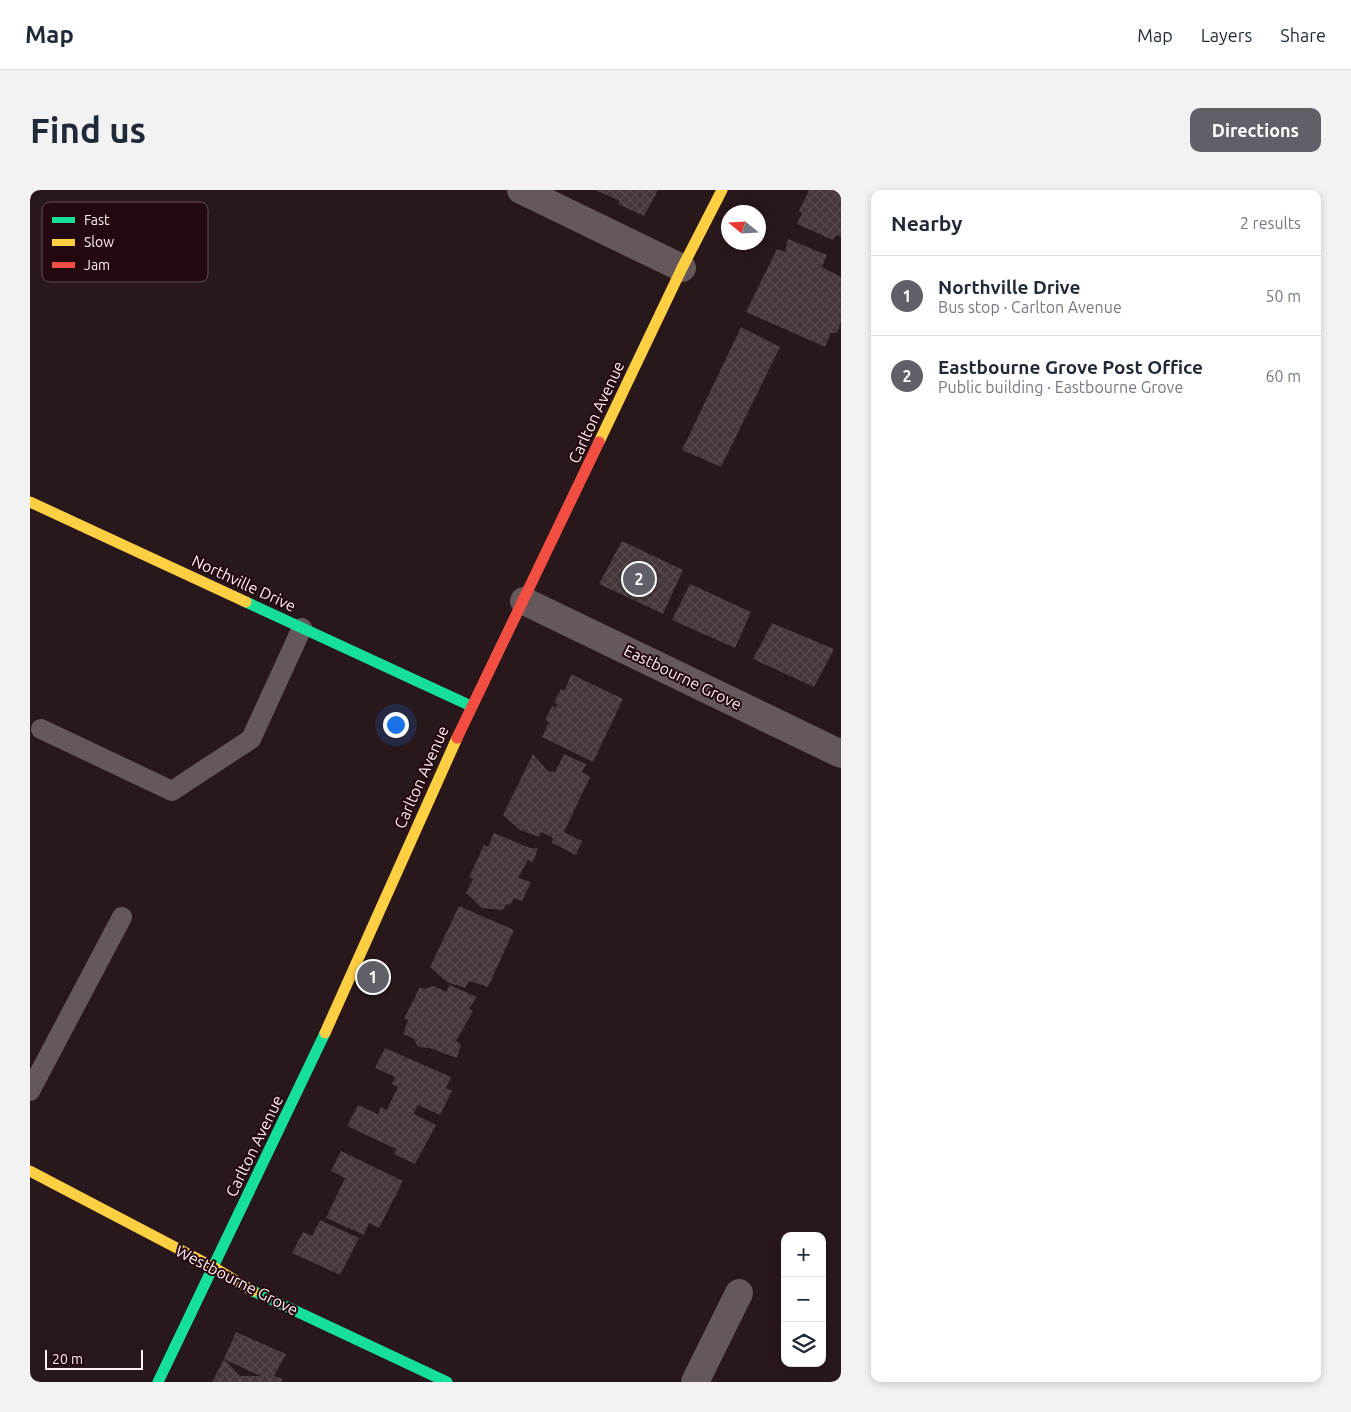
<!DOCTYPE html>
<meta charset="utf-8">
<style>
body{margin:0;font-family:Ubuntu,sans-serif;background:#f2f2f3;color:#1f2937}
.controls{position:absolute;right:15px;bottom:15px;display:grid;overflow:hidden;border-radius:10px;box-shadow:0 2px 8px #0003}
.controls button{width:45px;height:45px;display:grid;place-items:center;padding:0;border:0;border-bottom:1px solid #e0e1e3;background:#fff;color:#1f2937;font:25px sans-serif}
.compass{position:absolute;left:691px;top:15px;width:45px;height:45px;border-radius:50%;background:#fff;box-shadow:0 2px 8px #0003;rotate:288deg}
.scale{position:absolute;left:15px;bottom:12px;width:98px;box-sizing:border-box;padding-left:5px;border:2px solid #fdf0f1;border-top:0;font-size:14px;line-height:18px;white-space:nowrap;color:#fdf0f1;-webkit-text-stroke:4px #24080f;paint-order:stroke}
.you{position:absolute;left:365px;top:534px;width:18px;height:18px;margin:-12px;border:4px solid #fff;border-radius:50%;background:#1a73e8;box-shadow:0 0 0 8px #1a73e833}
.badge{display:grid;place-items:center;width:32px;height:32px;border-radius:50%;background:#616069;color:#fff;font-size:16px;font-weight:700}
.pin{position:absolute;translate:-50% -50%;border:2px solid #fff;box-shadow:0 1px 5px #0006}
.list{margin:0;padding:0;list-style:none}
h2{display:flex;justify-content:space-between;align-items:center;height:65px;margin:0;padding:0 20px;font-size:21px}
h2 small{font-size:16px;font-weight:400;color:#747a83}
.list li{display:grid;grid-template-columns:32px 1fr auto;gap:15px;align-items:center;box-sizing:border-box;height:80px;padding:0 20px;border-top:1px solid #e0e1e3}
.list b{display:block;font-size:19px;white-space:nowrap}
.list p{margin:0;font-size:16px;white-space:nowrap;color:#747a83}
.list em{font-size:16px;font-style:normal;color:#747a83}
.icon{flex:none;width:28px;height:28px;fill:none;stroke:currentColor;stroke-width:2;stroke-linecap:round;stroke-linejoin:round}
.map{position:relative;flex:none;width:811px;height:1192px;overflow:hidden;border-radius:10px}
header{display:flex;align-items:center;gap:30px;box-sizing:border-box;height:70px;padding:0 25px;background:#fff;border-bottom:1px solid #e0e1e3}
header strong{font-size:24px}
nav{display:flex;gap:28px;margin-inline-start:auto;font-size:18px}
.intro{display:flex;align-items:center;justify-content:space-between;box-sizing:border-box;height:120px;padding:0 30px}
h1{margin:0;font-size:35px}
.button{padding:12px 22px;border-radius:10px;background:#616069;color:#fff;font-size:18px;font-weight:700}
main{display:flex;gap:30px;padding:0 30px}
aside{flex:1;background:#fff;border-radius:10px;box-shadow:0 2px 8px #0003}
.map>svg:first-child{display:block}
.building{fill:url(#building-cross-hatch)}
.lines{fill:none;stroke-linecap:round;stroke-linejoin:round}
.lane{stroke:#65585a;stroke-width:20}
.street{stroke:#65585a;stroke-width:28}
.fast{stroke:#16e098;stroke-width:11}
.slow{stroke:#ffcf43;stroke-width:11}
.jam{stroke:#f24e42;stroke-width:11}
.labels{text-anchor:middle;stroke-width:4;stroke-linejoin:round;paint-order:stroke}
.street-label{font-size:16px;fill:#fdf0f1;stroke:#24080f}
.key{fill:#24080f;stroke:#654e53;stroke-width:1}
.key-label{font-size:14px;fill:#fdf0f1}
</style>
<header>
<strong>Map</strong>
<nav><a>Map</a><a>Layers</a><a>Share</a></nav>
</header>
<div class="intro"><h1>Find us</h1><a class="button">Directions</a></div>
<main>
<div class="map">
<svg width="811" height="1192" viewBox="0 0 811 1192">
<defs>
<pattern id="building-cross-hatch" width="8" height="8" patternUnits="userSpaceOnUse" patternTransform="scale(1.25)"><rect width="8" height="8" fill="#443639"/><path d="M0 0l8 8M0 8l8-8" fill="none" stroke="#574a4c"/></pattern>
</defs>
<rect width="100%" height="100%" fill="#28171b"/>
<path class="building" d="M565 0H628L614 26 588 14 590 11Z
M779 0H811V47L806 45 803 50 767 34 772 23 769 21Z
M758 49 797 65 792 77 811 87V132L807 143H801L795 157 716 122 747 59 755 62Z
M711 137 750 157 691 277 652 260Z
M592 351 653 380 633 424 569 394Z
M660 394 721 422 705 458 642 430Z
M742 433 804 459 784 497 723 469Z
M541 484 593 509 563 572 512 547 519 532 515 530 522 516 526 518 527 514 524 512 531 499 535 500Z
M503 564 518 581 525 582 534 564 556 574 552 582 560 587 534 642 552 651 546 665 522 653 523 648 511 642 509 647 490 640 473 625Z
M464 643 500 658H508L503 672 498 670 488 688 501 692 492 711 484 708 480 715 476 714 473 720 452 718 436 703 443 689 439 687 454 655 458 657Z
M429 716 484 740 458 797 439 791 435 798 417 792 400 777Z
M420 795 447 807 439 819 443 821 426 851 431 854 427 868 397 857V858L388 857 384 849 373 844 378 830 374 829 390 797 394 799 404 796 416 802Z
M355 858 421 887 416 898 422 901 410 925 388 915 385 920 384 924 406 935 385 974 364 964 366 959 317 936 328 915 348 924 351 917 357 920 362 909 368 897 362 894 365 887 345 878Z
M311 961 373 991 349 1038 339 1033 334 1045 296 1028 315 988 301 981Z
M290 1030 329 1048 310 1085 262 1063 273 1042 282 1046Z
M206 1142 256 1164 244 1186 253 1189 251 1192H182L194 1169 210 1186H230L194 1169Z"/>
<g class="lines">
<path class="lane" d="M11 539 142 601 221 549 272 438
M0 901 92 727"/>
<path class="street" d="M491 0 652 78
M494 411 811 564
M665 1192 709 1103"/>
<path class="fast" d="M216 412 441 516
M223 1101 417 1192
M128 1192 295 843"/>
<path class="slow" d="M569 252 652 78 692 0
M0 312 216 412
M295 843 427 548
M0 981 183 1077 223 1101"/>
<path class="jam" d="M427 548 569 252"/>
</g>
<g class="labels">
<g class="street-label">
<text transform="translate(566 222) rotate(-65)" y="6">Carlton Avenue</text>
<text transform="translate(214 393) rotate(25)" y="6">Northville Drive</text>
<text transform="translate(653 487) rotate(26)" y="6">Eastbourne Grove</text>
<text transform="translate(391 587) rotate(-66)" y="6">Carlton Avenue</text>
<text transform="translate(224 956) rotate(-64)" y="6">Carlton Avenue</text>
<text transform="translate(207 1090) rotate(27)" y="6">Westbourne Grove</text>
</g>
</g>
<rect x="12" y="12" width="166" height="80" rx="8" class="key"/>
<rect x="22" y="27" width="23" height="6" fill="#16e098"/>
<rect x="22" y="49" width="23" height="7" fill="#ffcf43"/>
<rect x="22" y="72" width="23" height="6" fill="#f24e42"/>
<g class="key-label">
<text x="54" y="35">Fast</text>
<text x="54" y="57">Slow</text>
<text x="54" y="80">Jam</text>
</g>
</svg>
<div class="controls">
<button>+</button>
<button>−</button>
<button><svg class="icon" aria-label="layers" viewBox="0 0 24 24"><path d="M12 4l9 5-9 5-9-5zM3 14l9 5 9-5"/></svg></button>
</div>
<svg class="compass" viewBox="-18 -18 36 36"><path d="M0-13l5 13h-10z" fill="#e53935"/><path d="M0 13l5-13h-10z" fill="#747a83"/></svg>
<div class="scale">20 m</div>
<div class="you"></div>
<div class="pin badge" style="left:343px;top:787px">1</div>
<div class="pin badge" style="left:609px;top:389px">2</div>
</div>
<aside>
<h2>Nearby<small>2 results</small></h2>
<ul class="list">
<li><span class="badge">1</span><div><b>Northville Drive</b><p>Bus stop · Carlton Avenue</p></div><em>50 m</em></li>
<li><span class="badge">2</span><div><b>Eastbourne Grove Post Office</b><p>Public building · Eastbourne Grove</p></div><em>60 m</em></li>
</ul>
</aside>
</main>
